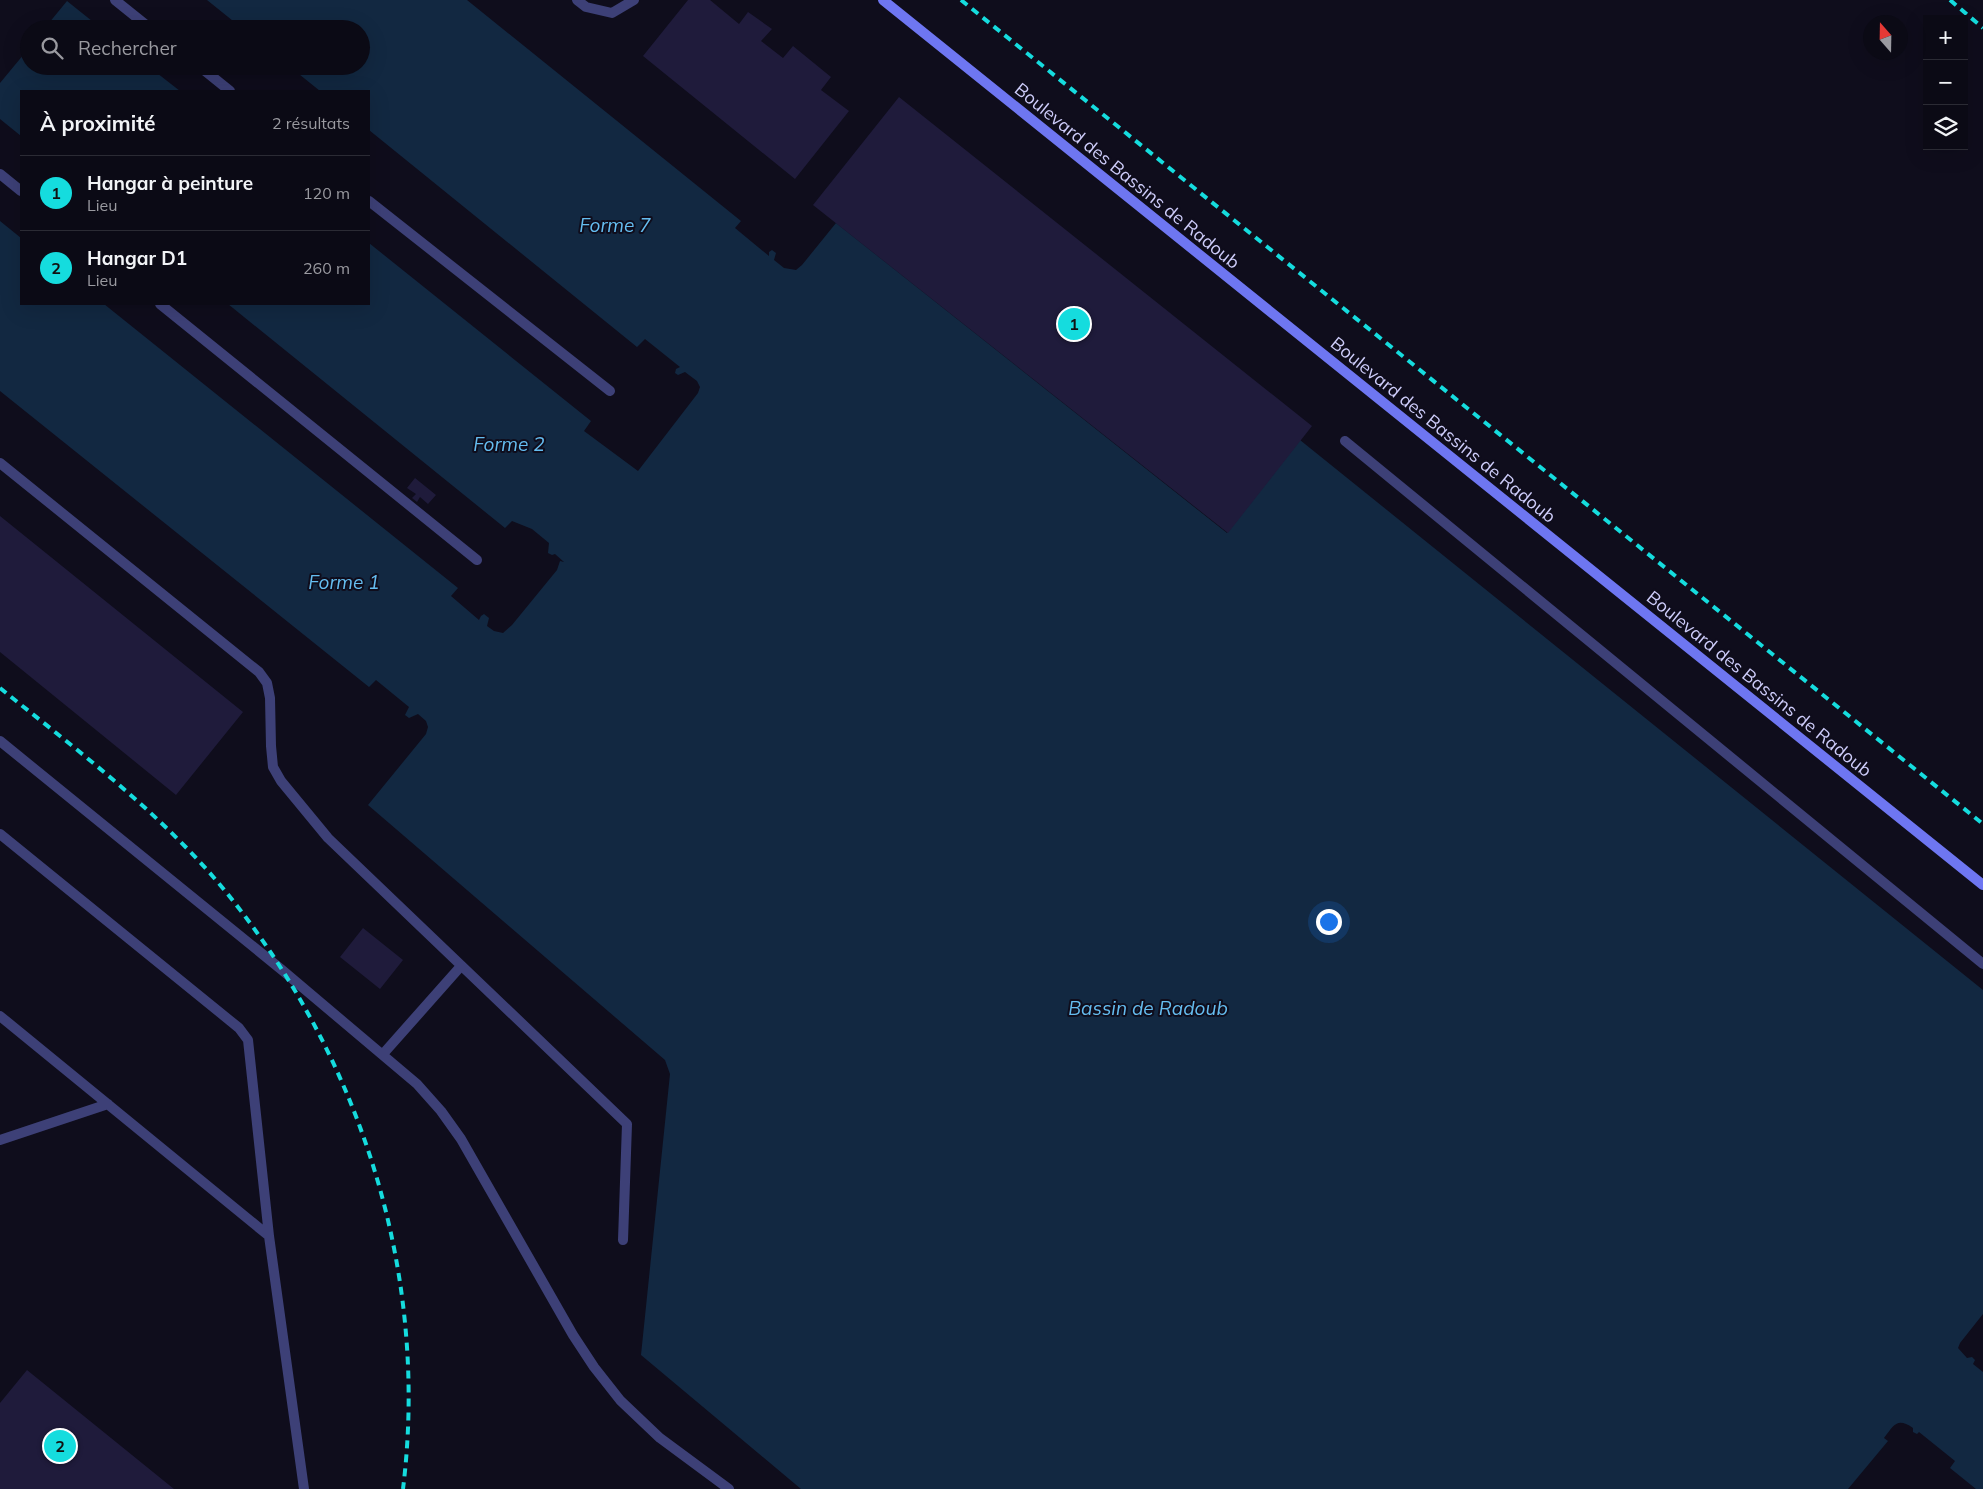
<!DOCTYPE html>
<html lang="fr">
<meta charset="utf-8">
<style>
body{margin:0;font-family:Mulish,sans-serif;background:#191822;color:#f1f3f6}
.controls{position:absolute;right:15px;top:15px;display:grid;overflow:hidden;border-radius:0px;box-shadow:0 5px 20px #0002}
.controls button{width:45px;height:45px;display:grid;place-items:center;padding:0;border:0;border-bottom:1px solid #2b2b34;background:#0b0a15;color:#f1f3f6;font:25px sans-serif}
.compass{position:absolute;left:1863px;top:15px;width:45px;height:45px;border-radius:50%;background:#0b0a15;box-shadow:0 5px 20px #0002;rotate:340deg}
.you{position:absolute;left:1328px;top:921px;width:18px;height:18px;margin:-12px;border:4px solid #fff;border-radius:50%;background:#1a73e8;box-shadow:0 0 0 8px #1a73e833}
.badge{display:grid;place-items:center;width:32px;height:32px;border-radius:50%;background:#15dcde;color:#111;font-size:16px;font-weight:700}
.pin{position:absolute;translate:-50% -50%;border:2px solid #fff;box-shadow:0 1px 5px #0006}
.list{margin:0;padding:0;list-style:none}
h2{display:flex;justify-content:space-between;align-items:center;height:65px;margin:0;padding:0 20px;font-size:21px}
h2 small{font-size:16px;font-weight:400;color:#9a9aa0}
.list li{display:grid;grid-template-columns:32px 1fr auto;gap:15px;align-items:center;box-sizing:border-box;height:75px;padding:0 20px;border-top:1px solid #2b2b34}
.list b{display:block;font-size:19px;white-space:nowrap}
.list p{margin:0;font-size:16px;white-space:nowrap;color:#9a9aa0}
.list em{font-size:16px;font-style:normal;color:#9a9aa0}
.icon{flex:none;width:28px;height:28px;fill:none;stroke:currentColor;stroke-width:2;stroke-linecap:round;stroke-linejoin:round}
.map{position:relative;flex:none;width:1983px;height:1489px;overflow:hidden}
.search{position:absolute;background:#0b0a15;box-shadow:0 5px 20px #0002;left:20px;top:20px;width:350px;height:55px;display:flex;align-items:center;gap:12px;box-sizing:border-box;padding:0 18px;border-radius:28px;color:#9a9aa0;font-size:19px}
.panel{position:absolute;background:#0b0a15;box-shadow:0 5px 20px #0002;left:20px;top:90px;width:350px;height:215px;border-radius:0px}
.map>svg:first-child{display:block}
.water{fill:#122841}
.building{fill:#1f1b3b}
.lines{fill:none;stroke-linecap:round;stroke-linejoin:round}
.lane{stroke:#3d4077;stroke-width:10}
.secondary{stroke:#6e76f1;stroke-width:10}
.rail{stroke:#15dcde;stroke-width:4;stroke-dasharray:8 6;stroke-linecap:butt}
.labels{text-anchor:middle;stroke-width:4;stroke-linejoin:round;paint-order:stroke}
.street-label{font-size:18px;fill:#cecdfa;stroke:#0f0d1c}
.water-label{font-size:19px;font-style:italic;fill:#65bdf0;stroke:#0f0d1c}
</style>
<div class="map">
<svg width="1983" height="1489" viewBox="0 0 1983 1489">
<rect width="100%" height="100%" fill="#0f0d1c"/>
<path class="water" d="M207 0H467L741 221 735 228 769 256V252L772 250 776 253 774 260 784 268 796 270 802 265 836 223 1227 533 1300 440 1983 990V1314L1960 1343 1958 1348 1967 1358 1972 1357 1975 1360 1973 1364 1983 1372V1489H1976L1950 1468 1955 1461 1919 1432 1917 1434 1913 1432V1428C1897 1417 1894 1425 1884 1438L1888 1441 1848 1489H801L641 1355 670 1074 665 1060 368 805 426 734 428 727 426 721 418 714 409 718 405 715 409 707 376 680 369 687 0 391V221L21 238V304H104L458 588 451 596 479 620 481 616 484 614 489 618 487 626 494 631 503 633 512 625 557 570 560 561 564 562 555 554 552 555 548 553 549 543 532 529 512 521 505 528 228 304H369V243L591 421 584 431 638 471 698 393 700 387 697 381 685 372 678 375 675 373 676 369 680 367 645 339 637 347 369 130V91H320L289 66H361V29H243Z
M67 1 102 29H44Z
M29 48V66H148L180 91H21V136L0 119V83Z"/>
<path class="building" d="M688 0H710L739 24 748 12 772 29 761 41 783 58 793 46 831 77 821 90 849 111 795 179 643 56Z
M899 97 1312 426 1228 533 813 205Z
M415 478 436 495 428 504 420 497 417 502 412 498 416 494 407 488Z
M0 516 243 712 176 795 0 652Z
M363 928 403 960 380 989 340 957Z
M27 1370 174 1489H0V1403Z"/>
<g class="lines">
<path class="lane" d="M115 0 151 29
M577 0 586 7 612 13 634 0
M199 66 230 91
M0 174 21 191
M369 201 610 391
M160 304 477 560
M1345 441 1983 964
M0 463 259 672 267 683 270 698 271 746 273 767 281 781 328 838 627 1124 623 1240
M0 741 282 970 417 1084 441 1111 461 1139 573 1335 594 1367 620 1400 660 1438 729 1489
M0 834 239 1028 248 1040 269 1236 304 1489
M0 1016 269 1236
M383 1054 461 966
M0 1140 108 1104"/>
<path class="secondary" d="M883 0 1983 885"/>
<path class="rail" d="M961 0 1983 824
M1950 0 1983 28
M0 688C82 754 169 819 234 902 364 1067 429 1279 403 1489"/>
</g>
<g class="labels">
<g class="street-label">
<text transform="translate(1127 176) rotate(39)" y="6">Boulevard des Bassins de Radoub</text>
<text transform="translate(1443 430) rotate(39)" y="6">Boulevard des Bassins de Radoub</text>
<text transform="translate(1759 684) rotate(39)" y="6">Boulevard des Bassins de Radoub</text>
</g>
<g class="water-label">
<text x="615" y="232">Forme 7</text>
<text x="509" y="451">Forme 2</text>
<text x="344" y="589">Forme 1</text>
<text x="1148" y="1015">Bassin de Radoub</text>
</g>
</g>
</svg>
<div class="controls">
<button>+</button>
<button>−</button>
<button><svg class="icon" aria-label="layers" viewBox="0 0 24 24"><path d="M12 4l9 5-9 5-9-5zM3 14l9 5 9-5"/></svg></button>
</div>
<svg class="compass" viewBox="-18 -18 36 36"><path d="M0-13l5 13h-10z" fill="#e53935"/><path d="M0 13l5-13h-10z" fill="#9a9aa0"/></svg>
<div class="you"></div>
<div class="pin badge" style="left:1074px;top:324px">1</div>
<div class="pin badge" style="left:60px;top:1446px">2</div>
<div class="search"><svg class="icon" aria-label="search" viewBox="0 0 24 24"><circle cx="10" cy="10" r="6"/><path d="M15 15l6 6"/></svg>Rechercher</div>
<section class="panel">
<h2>À proximité<small>2 résultats</small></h2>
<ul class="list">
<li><span class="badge">1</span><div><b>Hangar à peinture</b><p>Lieu</p></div><em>120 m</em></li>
<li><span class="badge">2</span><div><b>Hangar D1</b><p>Lieu</p></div><em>260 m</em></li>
</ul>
</section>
</div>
